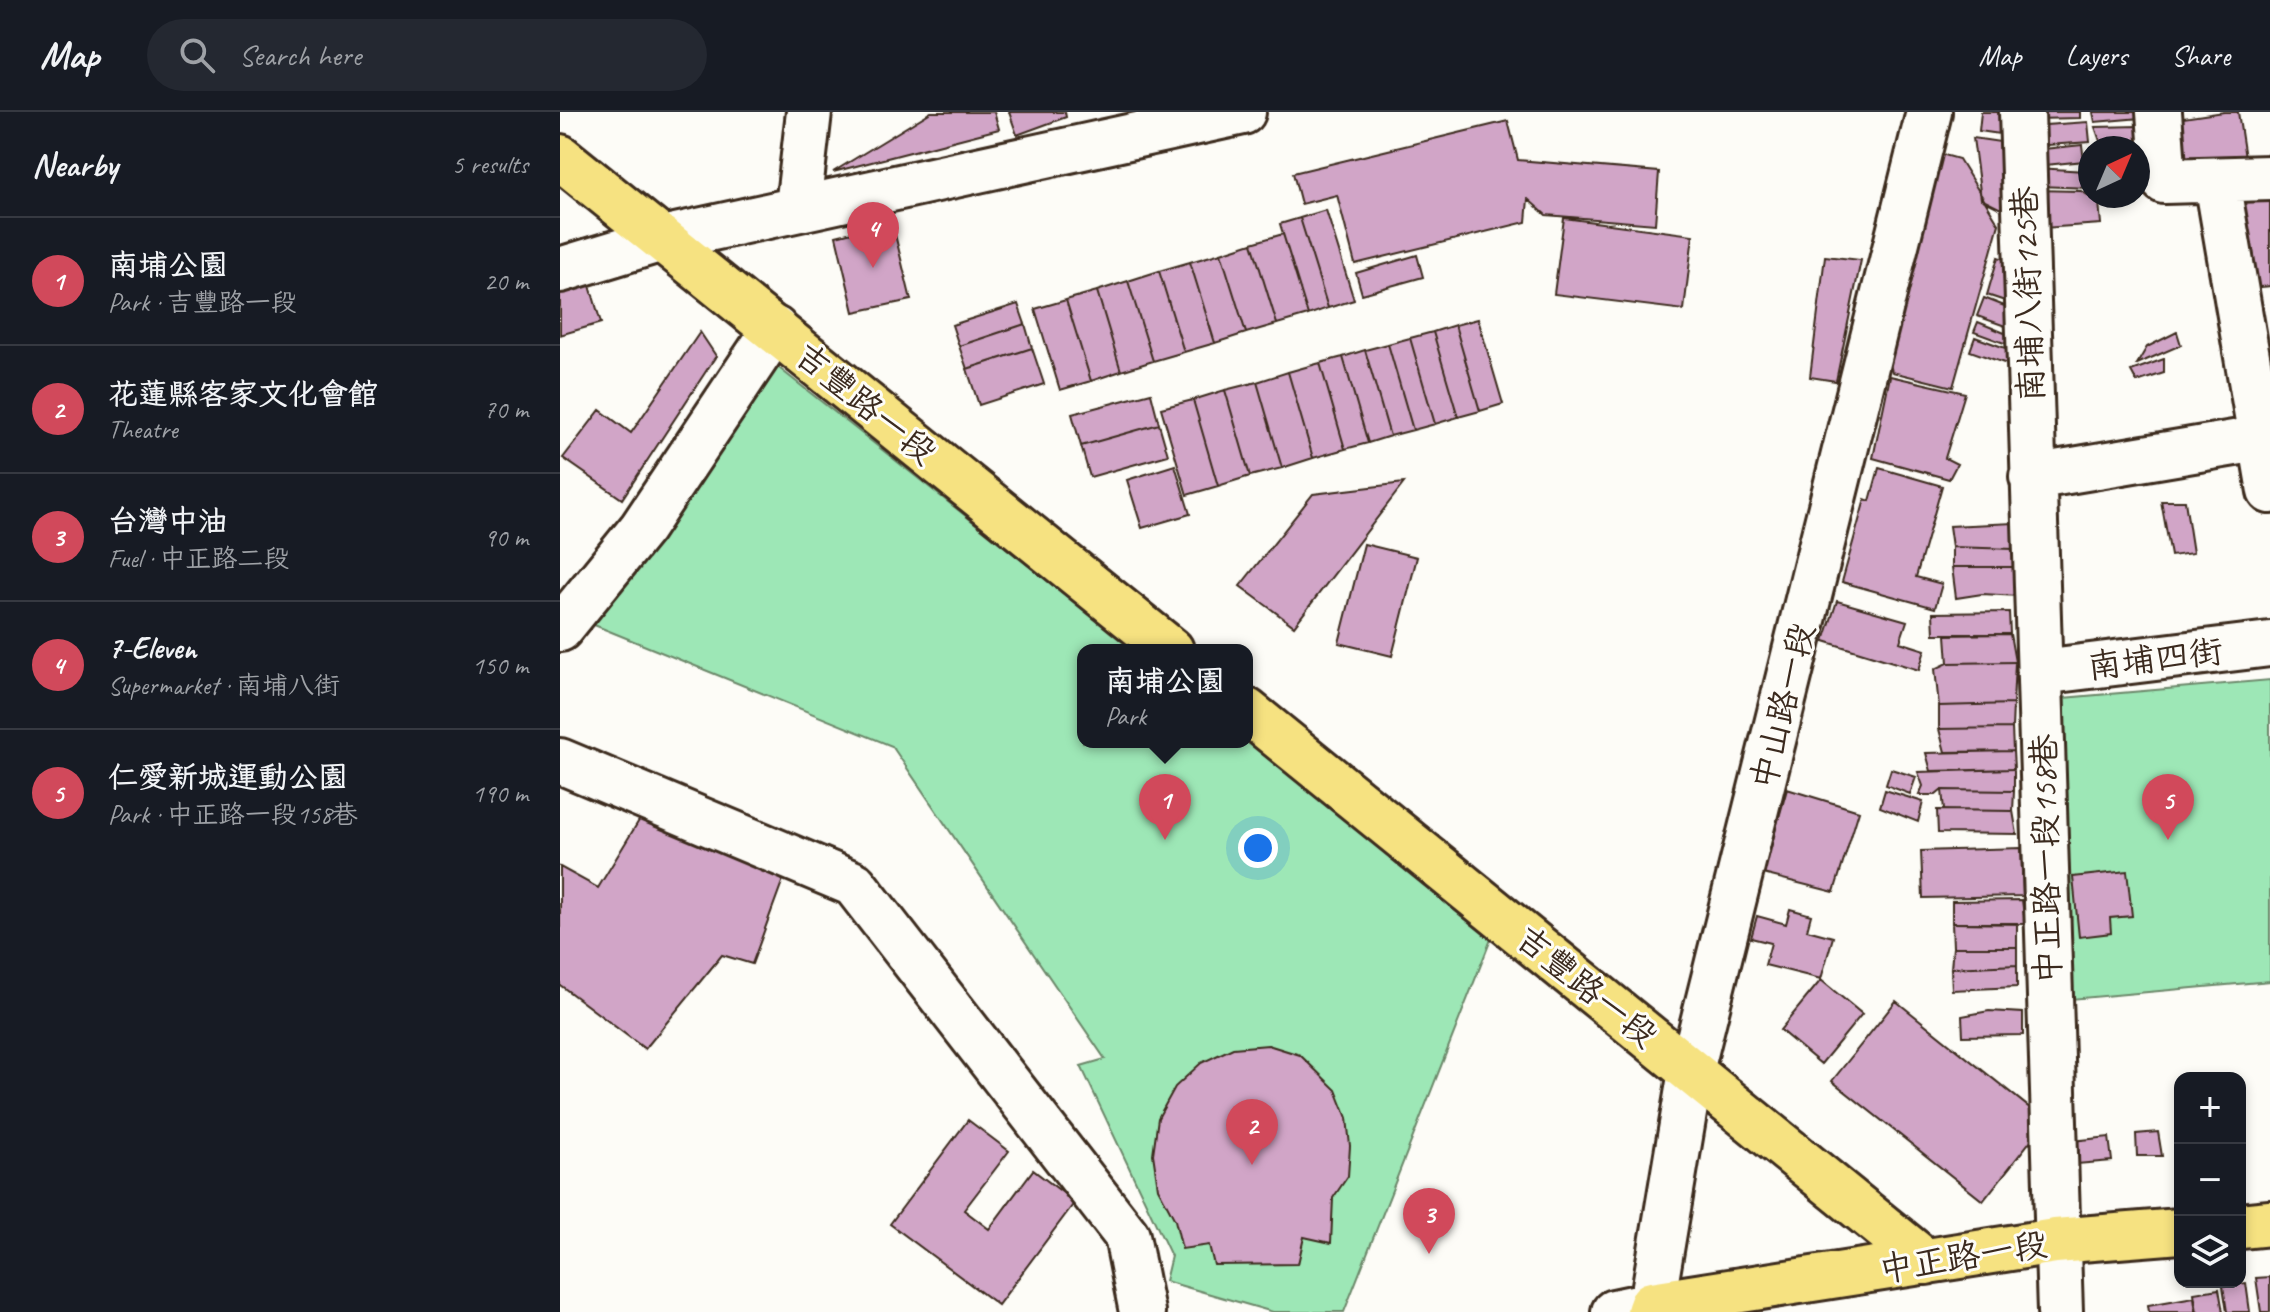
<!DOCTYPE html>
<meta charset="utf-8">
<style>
body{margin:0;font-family:Caveat,"LXGW WenKai TC",sans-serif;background:#242831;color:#f1f3f6}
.controls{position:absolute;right:24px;bottom:24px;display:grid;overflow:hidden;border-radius:16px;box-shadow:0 4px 12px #0003}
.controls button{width:72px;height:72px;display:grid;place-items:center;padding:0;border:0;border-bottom:2px solid #363941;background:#171b24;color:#f1f3f6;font:40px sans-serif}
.compass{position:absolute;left:1518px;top:24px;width:72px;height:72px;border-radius:50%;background:#171b24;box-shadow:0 4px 12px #0003;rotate:44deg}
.you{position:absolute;left:698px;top:736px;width:28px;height:28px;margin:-20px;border:6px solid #fff;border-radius:50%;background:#1a73e8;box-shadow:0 0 0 12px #1a73e833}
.badge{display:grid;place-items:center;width:52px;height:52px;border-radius:50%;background:#d1495b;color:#fff;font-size:26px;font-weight:700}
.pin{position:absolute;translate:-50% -66px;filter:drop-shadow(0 2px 4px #0008)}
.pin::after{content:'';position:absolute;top:42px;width:28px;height:24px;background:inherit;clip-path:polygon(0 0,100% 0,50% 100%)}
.popup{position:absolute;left:517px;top:532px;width:176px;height:104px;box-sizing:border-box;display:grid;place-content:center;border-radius:16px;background:#171b24;filter:drop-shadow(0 2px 6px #0005);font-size:26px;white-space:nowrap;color:#9ea1a6}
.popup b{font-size:30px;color:#f1f3f6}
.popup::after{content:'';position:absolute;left:50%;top:100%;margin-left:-16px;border:16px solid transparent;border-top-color:#171b24}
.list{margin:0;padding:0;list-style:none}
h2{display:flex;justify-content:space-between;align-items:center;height:104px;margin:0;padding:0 32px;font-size:34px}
h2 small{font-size:26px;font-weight:400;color:#9ea1a6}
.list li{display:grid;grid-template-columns:52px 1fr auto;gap:24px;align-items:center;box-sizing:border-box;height:128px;padding:0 32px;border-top:2px solid #363941}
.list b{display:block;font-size:30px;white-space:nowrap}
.list p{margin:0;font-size:26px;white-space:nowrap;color:#9ea1a6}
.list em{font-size:26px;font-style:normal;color:#9ea1a6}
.icon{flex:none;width:44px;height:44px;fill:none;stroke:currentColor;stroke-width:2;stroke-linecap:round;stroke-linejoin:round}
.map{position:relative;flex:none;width:1710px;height:1200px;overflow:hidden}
header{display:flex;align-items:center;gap:48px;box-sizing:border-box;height:112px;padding:0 40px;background:#171b24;border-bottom:2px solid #363941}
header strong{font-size:38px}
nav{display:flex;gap:44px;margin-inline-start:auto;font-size:28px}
.search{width:560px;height:72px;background:#242831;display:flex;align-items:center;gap:20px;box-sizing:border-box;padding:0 28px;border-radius:44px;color:#9ea1a6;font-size:30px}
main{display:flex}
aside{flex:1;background:#171b24}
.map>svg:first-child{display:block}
.green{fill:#9de7b6;stroke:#6c886a;stroke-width:2}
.building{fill:#d1a5c7;stroke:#3b2a1e;stroke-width:2}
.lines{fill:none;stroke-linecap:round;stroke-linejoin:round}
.minor-casing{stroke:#3b2a1e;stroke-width:50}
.major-casing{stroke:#3b2a1e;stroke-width:50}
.minor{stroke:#fdfcf7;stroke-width:44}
.major{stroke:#f6e281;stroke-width:44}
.labels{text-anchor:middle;stroke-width:6;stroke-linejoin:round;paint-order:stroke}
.street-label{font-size:34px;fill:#3b2a1e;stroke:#fdfcf7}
</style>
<header>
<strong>Map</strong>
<div class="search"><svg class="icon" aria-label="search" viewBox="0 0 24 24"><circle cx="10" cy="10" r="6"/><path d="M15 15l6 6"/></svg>Search here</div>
<nav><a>Map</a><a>Layers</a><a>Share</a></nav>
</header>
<main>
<aside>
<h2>Nearby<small>5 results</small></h2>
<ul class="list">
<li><span class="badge">1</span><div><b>南埔公園</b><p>Park · 吉豐路一段</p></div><em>20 m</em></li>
<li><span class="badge">2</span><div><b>花蓮縣客家文化會館</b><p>Theatre</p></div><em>70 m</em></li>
<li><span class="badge">3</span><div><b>台灣中油</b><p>Fuel · 中正路二段</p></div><em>90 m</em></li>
<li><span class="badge">4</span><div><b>7-Eleven</b><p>Supermarket · 南埔八街</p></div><em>150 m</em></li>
<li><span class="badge">5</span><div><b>仁愛新城運動公園</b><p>Park · 中正路一段158巷</p></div><em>190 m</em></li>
</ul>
</aside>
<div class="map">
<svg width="1710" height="1200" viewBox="0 0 1710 1200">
<rect width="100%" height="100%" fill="#fdfcf7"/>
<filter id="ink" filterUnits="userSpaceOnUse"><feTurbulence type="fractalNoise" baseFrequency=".0125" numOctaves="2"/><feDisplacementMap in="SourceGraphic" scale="16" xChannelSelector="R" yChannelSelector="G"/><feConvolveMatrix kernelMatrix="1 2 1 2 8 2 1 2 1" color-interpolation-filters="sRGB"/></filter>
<g filter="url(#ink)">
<path class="green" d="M200 241 575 538H523V630H687V627L933 822 784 1200H713L605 1169 611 1144 521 954 545 947 332 634 12 504Z
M1710 568V869L1511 887 1503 586Z"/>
<path class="building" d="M371 0H434L439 17 273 60Z
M449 0H505L506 5 457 23Z
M1421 0H1442L1440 22 1419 19Z
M1474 0H1520V6L1474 7Z
M1533 0H1579L1580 6 1535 10Z
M1664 0H1678L1687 59 1625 68 1616 7Z
M948 9 958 48 1099 60 1095 112 986 103 968 87 966 110 795 152 777 83 741 92 733 61Z
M1528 10 1530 30 1473 34 1471 14Z
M1580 14V28L1540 29 1535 15Z
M1413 26 1447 31V100L1421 87Z
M1522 33 1524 49 1476 54 1474 38Z
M1533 34 1582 35 1584 71 1578 72V36Z
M1370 39 1399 47 1439 112 1393 275 1332 260 1324 227Z
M1477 56 1525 59 1530 65V76L1478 74Z
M1473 78 1521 79 1539 90 1541 112 1483 116Z
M1710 86V174L1693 176 1682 89Z
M766 98 794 188 768 196 740 106Z
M740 106 768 196 748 203 720 112Z
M1004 106 1133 123 1124 198 994 182Z
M332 110 351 188 294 200 276 124Z
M723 122 748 203 717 212 692 131Z
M692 131 717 212 686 221 661 141Z
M661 141 686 221 655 231 630 150Z
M857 143 863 165 802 182 796 161Z
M1265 144 1301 148 1276 269 1250 265Z
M1438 145 1449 149 1451 191 1427 183Z
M630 150 655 231 624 240 599 159Z
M599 159 624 240 593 249 568 169Z
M568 169 593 249 561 259 537 179Z
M29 170 41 211 0 223V179Z
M537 179 561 259 531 269 506 188Z
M1424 186 1452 197 1451 216 1417 204Z
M506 188 531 269 500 278 475 197Z
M458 192 465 212 399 234 392 213Z
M918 207 943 292 920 299 895 213Z
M1418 210 1447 222V232L1414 220Z
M465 212 472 236 407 257 399 234Z
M895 213 920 299 898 305 873 220Z
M140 220 156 244 62 387 3 346 40 298 71 321Z
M873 220 898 305 875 312 850 226Z
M1617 220 1621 233 1577 252 1587 235Z
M1415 225 1448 237 1447 252 1410 239Z
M850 226 875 312 853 318 828 232Z
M828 232 853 318 830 324 805 238Z
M472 236 484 272 419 293 407 257Z
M805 238 830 324 808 331 783 245Z
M783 245 808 331 785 337 760 251Z
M1604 247V261L1577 270 1571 259Z
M760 251 785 337 753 346 728 260Z
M728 260 753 346 722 356 697 270Z
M1330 264 1405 281 1385 346 1397 352 1389 367 1313 346Z
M697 270 722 356 690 364 665 278Z
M665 278 690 364 658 374 633 288Z
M591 281 599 312 521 334 512 302Z
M633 288 658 374 627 383 601 296Z
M599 312 608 343 530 365 521 334Z
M615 353 630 402 582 416 567 368Z
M1319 356 1382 374 1356 465 1382 472 1375 496 1282 470 1305 387 1310 389Z
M844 371 734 514 680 474 753 382Z
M1601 389H1625L1633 441 1611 444Z
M1454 411V437L1392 435 1389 414Z
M804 432 857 445 832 544 779 531Z
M1392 435 1454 437 1455 455H1392Z
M1392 455H1455L1458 484 1422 482 1396 486Z
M1277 489 1347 509 1340 530 1365 538 1359 558 1264 529Z
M1449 500 1450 522H1374L1373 501Z
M1450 522 1455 550 1388 551 1386 523Z
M1455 550 1453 592 1379 594 1375 557 1388 551Z
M1453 592 1452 616 1379 617V594Z
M1452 616 1453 639 1385 640 1379 617Z
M1453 639 1454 657 1371 659 1366 641Z
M1331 657 1356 665 1350 682 1326 673Z
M1454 657V679L1382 678 1376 683H1359L1363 674 1358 660Z
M1227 677 1299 699 1274 780 1203 762Z
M1325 678 1363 690 1358 710 1320 695Z
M1382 678 1454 679 1453 699 1384 698Z
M86 697 225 762 192 852 162 843 85 937 0 873V755L38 776Z
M1377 698 1453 699 1457 722 1378 721Z
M1461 736 1463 784 1363 786 1361 739Z
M1567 759 1572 804 1550 806 1551 821 1519 825 1513 765Z
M1462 788 1465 812 1392 811V789Z
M1230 797 1251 803 1247 818 1273 825 1261 867 1205 853 1211 831 1191 826 1197 804 1226 812Z
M1392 811H1457V835H1393Z
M1393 835H1457V853L1391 856Z
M1457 853V875L1392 878 1391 856Z
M1261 868 1302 902 1261 952 1220 918Z
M1336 889 1486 1009 1423 1089 1272 969Z
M1429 899 1463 901V923L1403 924 1402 904Z
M708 933 740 943 776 978 787 1006 790 1034 788 1064 773 1086 771 1131 744 1125 738 1152 654 1153 649 1133 622 1137 615 1108 598 1076 593 1042 598 1006 615 975 641 951 673 936Z
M408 1008 449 1039 404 1098 429 1117 473 1058 515 1090 438 1193 330 1112Z
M1598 1020 1602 1044H1577L1576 1022Z
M1549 1025 1552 1049 1505 1053 1503 1030Z
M1710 1165V1200H1701L1696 1166Z
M1686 1171 1690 1200H1667L1663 1174Z
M1659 1177 1663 1200H1637L1634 1181Z
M1634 1185 1636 1200H1589L1588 1193Z"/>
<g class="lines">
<defs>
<path id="minor" d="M1462 0 1500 1200
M1599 0 1604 69 1710 66
M1657 69 1710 379
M238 95 249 0
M0 158 102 127 683 0
M1472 365 1704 326
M0 517 82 416 215 217
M1481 560 1710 532
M0 649 294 772 567 1124 582 1200
M1054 1200 1092 1192 1131 959 1369 0"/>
<path id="major" d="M0 45 611 538
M687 599 1366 1150
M1680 1114 1710 1111
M1089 1200 1092 1192 1495 1129 1620 1119"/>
</defs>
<use href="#minor" class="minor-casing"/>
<use href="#major" class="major-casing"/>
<use href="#minor" class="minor"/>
<use href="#major" class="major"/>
</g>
</g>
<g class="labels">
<g class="street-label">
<text transform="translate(1467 182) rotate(-92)" y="12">南埔八街125巷</text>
<text transform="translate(306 291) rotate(39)" y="12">吉豐路一段</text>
<text transform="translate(1595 546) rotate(-7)" y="12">南埔四街</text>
<text transform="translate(1222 594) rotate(-76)" y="12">中山路一段</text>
<text transform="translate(1485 747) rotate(-91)" y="12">中正路一段158巷</text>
<text transform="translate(1027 874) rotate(39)" y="12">吉豐路一段</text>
<text transform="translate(1403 1144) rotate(-9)" y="12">中正路一段</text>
</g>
</g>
</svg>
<div class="controls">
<button>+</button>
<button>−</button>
<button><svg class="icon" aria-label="layers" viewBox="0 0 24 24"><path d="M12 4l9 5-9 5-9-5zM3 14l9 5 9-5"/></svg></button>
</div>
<svg class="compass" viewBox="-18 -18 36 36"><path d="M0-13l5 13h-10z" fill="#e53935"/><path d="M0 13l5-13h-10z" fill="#9ea1a6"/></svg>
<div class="you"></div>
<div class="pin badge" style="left:605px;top:728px">1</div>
<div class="popup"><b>南埔公園</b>Park</div>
<div class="pin badge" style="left:692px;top:1053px">2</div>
<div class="pin badge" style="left:869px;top:1142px">3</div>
<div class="pin badge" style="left:313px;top:156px">4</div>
<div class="pin badge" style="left:1608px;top:728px">5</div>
</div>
</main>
